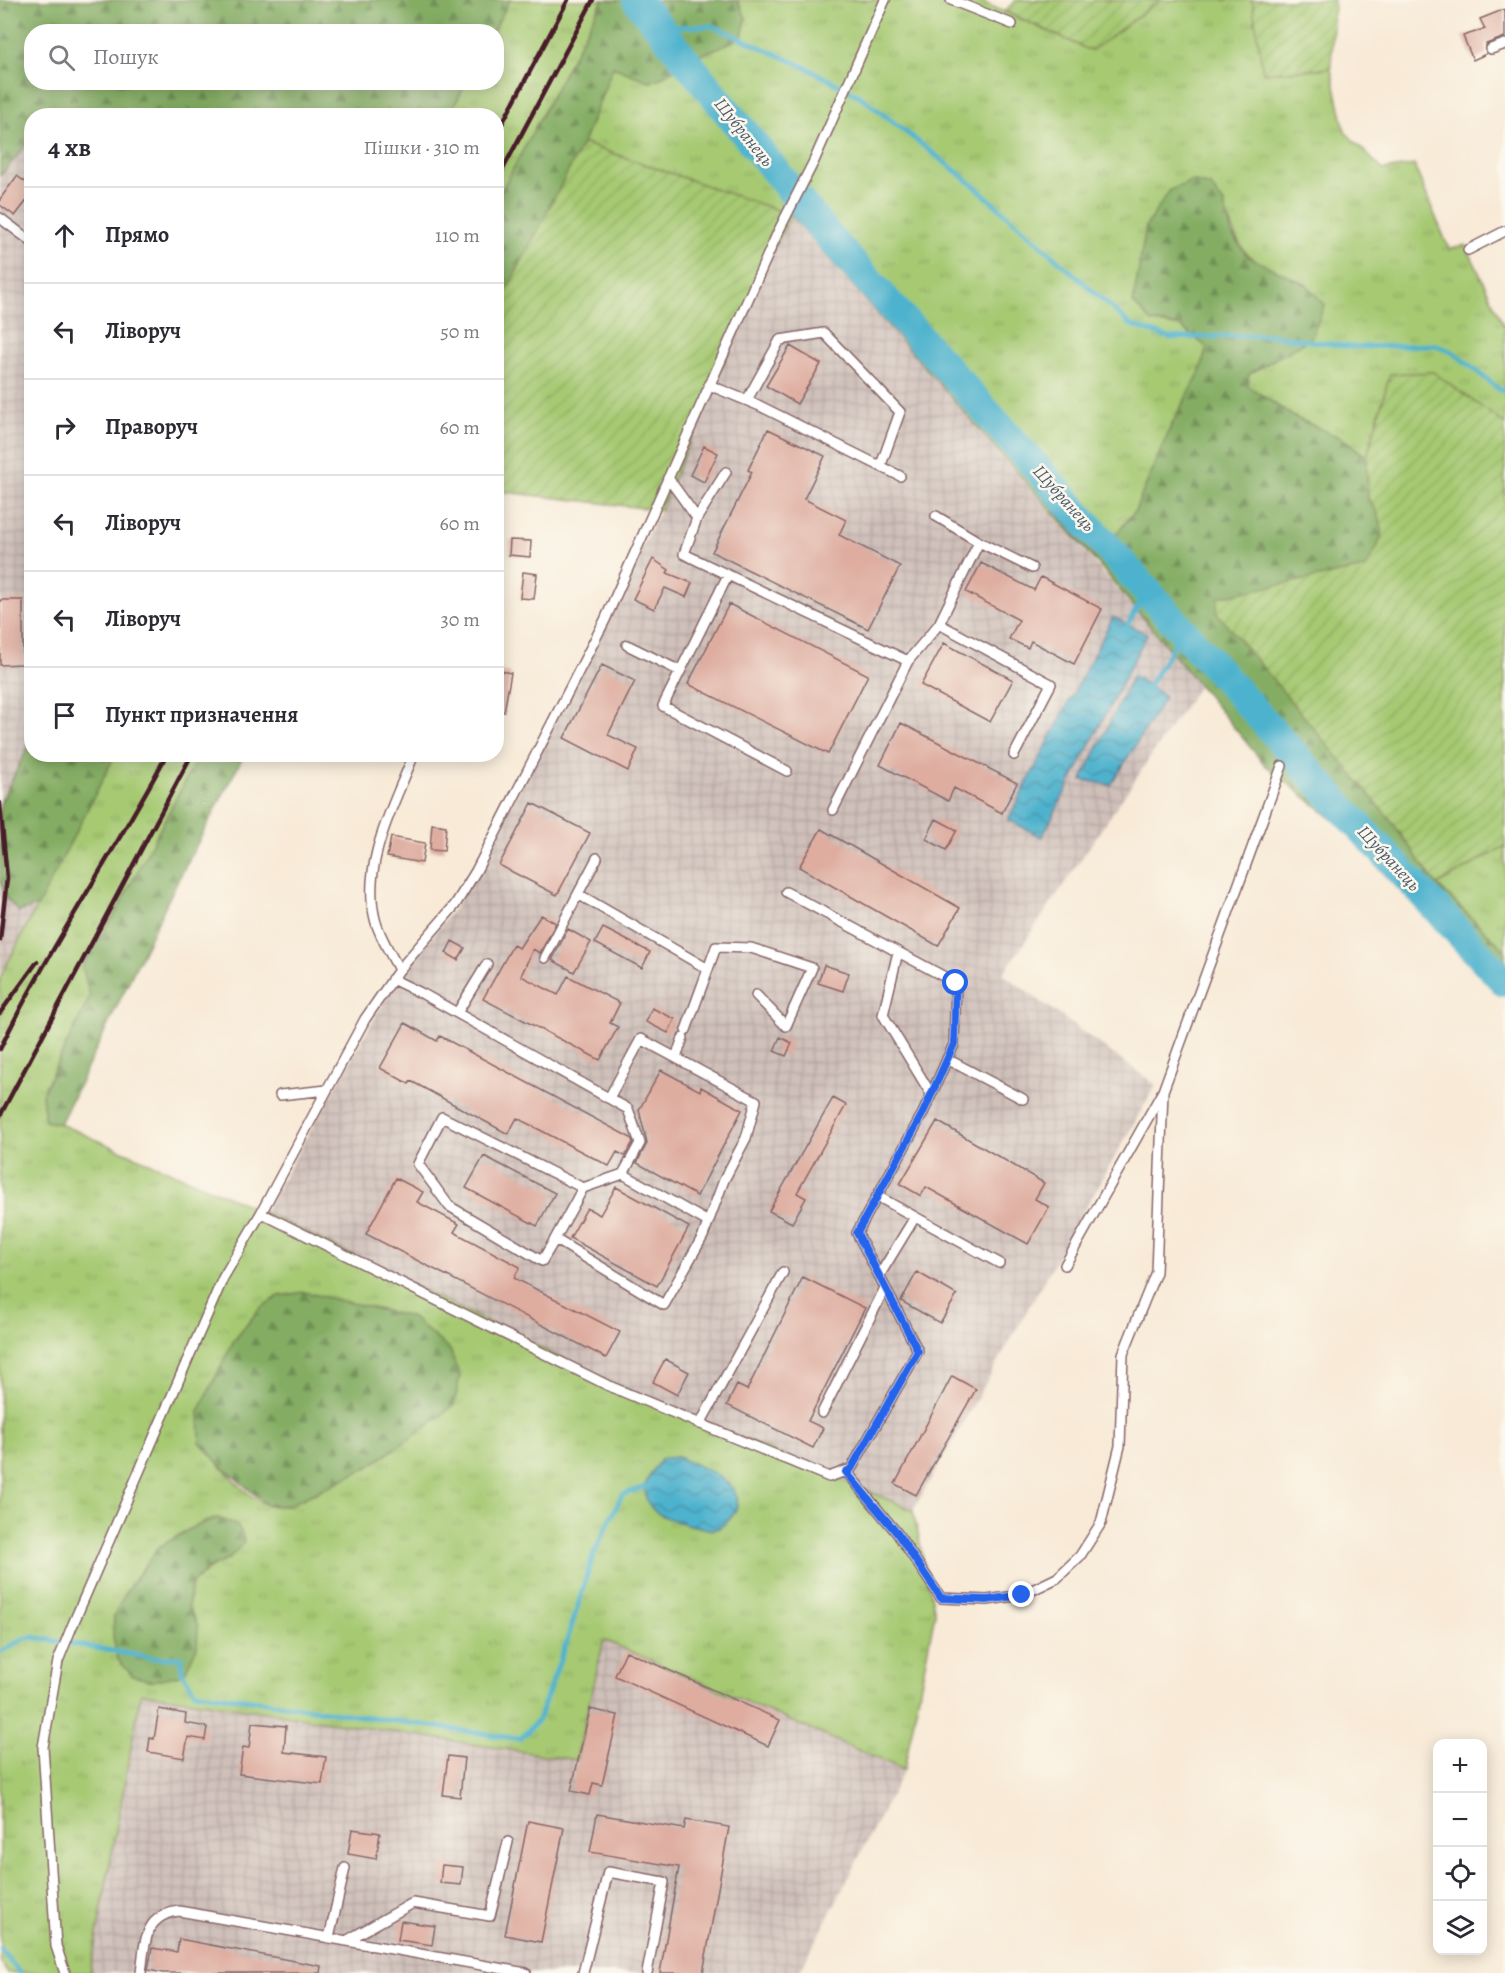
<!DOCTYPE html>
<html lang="uk">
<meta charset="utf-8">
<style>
body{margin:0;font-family:Alegreya,serif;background:#f2f2f3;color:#2b2b33}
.controls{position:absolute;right:18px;bottom:18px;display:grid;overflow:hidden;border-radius:12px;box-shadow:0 3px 15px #0003}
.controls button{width:54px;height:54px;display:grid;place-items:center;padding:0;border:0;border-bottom:2px solid #e1e1e2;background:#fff;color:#2b2b33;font:30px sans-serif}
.stop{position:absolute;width:18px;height:18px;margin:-14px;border:4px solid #2563eb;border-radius:50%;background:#fff}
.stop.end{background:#2563eb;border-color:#fff;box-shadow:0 2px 6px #0008}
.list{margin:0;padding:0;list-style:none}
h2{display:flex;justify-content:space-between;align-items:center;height:78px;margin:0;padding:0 24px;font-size:26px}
h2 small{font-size:20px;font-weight:400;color:#7c7c81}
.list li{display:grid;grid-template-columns:39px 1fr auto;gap:18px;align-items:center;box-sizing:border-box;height:96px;padding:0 24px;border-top:2px solid #e1e1e2}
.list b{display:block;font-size:22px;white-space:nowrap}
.list em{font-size:20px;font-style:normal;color:#7c7c81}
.icon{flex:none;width:33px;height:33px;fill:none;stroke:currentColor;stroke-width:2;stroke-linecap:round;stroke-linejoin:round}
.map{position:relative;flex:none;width:1505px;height:1973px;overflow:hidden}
.search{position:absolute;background:#fff;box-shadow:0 3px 15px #0003;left:24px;top:24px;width:480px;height:66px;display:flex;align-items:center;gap:15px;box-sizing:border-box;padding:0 21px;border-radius:24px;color:#7c7c81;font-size:22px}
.panel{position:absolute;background:#fff;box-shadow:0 3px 15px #0003;left:24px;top:108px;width:480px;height:654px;border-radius:24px}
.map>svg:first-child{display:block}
.industrial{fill:url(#industrial-grid)}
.grass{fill:url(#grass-tufts);stroke:#78744e;stroke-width:1.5;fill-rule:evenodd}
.forest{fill:url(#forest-firs);stroke:#676648;stroke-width:1.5}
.garden{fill:url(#garden-furrows);stroke:#78744e;stroke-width:1.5}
.water{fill:url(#water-waves);stroke:#4c687c;stroke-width:1.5}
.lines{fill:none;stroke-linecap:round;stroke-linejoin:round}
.stream{stroke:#4eb2cd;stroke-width:5}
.river{stroke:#4eb2cd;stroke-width:30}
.building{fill:#deada0}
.service-casing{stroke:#876667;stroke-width:12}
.service{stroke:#fff;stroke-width:9}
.rail{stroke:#4a1f2b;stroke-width:4.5}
.route{stroke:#2563eb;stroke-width:8}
.labels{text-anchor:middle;stroke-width:5;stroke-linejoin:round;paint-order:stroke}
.water-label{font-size:18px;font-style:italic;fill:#4c5a6c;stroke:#fbf7ec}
</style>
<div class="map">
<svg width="1505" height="1973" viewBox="0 0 1505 1973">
<defs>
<pattern id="industrial-grid" width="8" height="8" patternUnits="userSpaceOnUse" patternTransform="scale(1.5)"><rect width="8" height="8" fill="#cfc0ba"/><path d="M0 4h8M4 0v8" fill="none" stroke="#b3a5a0"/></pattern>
<pattern id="grass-tufts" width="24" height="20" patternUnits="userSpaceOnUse" patternTransform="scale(1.5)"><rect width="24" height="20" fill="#a6c972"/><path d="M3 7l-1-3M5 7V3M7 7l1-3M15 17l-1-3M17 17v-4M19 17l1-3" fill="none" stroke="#90ac63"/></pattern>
<pattern id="forest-firs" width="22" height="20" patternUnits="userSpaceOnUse" patternTransform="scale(1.5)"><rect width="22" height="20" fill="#84ad64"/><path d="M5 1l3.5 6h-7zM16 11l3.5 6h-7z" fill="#6e8c53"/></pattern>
<pattern id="garden-furrows" width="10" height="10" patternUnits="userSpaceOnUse" patternTransform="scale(1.5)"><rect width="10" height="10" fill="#a6c972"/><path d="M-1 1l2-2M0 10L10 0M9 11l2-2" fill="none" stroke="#90ac63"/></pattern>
<pattern id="water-waves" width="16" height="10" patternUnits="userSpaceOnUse" patternTransform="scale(1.5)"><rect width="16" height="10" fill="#4eb2cd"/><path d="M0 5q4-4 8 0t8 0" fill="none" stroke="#4390a7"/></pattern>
</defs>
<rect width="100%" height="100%" fill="#fbf7ec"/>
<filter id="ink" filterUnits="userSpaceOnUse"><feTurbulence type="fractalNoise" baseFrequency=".0167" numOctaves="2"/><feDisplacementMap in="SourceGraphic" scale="12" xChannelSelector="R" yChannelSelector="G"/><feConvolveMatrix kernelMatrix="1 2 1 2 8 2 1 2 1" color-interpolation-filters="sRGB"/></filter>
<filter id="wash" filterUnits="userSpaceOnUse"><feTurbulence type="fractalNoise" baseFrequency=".008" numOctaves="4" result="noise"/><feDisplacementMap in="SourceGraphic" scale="24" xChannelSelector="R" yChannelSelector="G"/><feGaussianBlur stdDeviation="1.35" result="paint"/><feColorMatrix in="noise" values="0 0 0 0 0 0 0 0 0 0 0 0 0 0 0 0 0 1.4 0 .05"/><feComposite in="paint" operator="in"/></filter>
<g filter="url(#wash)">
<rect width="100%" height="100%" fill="#f8ead7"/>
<path class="industrial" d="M28 143 32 145V741L0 804V176Z
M791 215 1200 684 1003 974 1156 1085 913 1510 612 1383 264 1212 392 987 455 907 576 681 660 510 770 256Z
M0 878 6 898 19 912 38 906 0 978Z
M603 1640 904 1770 799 1973H90L141 1693 575 1759Z"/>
<path class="grass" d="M510 0H603L497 199 496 116H449L466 83 496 82V32L493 31Z
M737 0H978L1091 51 1160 0H1252L1263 73 1331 68 1345 132 1383 170 1414 165 1449 249 1466 245 1505 328V424L1433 373 1390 374 1367 457 1343 439 1294 417 1247 385 1249 374 1311 338 1307 285C1254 262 1240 263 1224 204L1152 322 1181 327 1207 347 1200 372 1171 426 1135 511 1095 561 791 215 583 143 613 66 651 82C671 74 687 59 707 52 720 46 730 44 742 36L746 18Z
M115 755H199L116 912 83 966 90 997 42 1094 45 1121 60 1124 264 1212 612 1383 913 1510 935 1613 904 1770 604 1640 576 1760 141 1693 90 1973H8L0 1962V978ZM200 1442 288 1506C281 1506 271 1507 265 1504 243 1495 216 1460 200 1442ZM677 1457 722 1480 737 1498 735 1511 719 1528 650 1477 661 1459ZM217 1518 230 1558 210 1568 192 1583 188 1606 114 1617C139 1564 162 1538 217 1518Z
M1505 846V950L1437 885Z"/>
<path class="forest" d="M0 0H510L493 31 32 32V82L466 83 449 115 32 116 31 145 28 143 0 176Z
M603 0H737L746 18 742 36C730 44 720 47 707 52 687 59 671 74 651 82L613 67 583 143 497 309V199Z
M1192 181 1211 186 1224 204 1232 234 1247 256 1307 285 1325 305 1311 338 1249 374 1247 385 1294 417 1343 439 1367 457 1368 499C1391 526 1382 542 1365 568L1219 597 1390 819 1437 885 1505 950V980L1430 897 1265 765 975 415 798 207 804 198 1110 542 1135 511 1171 426 1200 372 1207 347 1181 327 1152 322 1133 303 1146 226 1170 190Z
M31 741 32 754 115 755 38 906 19 912 6 898 0 878V804Z
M199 755H244L174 888 60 1124 45 1121 42 1094 90 997 82 966 116 912Z
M304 1292 411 1317 450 1350 460 1377 454 1405 420 1432 368 1467 288 1506 267 1505 219 1464 200 1442 199 1411 233 1342 260 1308 279 1296Z
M217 1518C233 1523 242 1524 244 1542L230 1558 210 1568 192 1583 188 1606 198 1626 197 1647 184 1674 153 1681 133 1676 118 1660 113 1636 114 1617 126 1592 159 1547 193 1527Z"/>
<path class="garden" d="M1016 0H1160L1091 51 1005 11Z
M1252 0H1334L1331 68 1263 73Z
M583 143 791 215 770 256 660 510 497 491V309Z
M1433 372 1505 424V846L1437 885 1390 819 1217 613 1218 597 1365 568C1382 542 1391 526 1368 499L1367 457 1390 374Z"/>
<path class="water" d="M1113 617 1147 634 1042 837 1008 820Z
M1133 675 1165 697 1111 785 1082 780Z
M677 1457C696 1465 752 1483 734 1513 729 1521 721 1528 712 1530 690 1524 642 1520 645 1488 645 1479 656 1467 661 1459Z"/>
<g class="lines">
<path class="stream" d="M659 27 713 26 803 66 861 97 971 183 1131 325 1170 338 1271 335 1351 347 1436 345 1453 352 1500 390H1505
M1128 624 1147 590
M1149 686 1183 630
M0 1652 23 1639 33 1637 152 1658H182V1672L195 1692 520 1739 538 1720 567 1641 594 1553 622 1495 644 1487
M0 1949 20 1973"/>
<path class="river" d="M637 0 824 231 1330 795 1505 982"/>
</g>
<g id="blocks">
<path class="building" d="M1505 9V37L1486 44V54L1473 60 1463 36 1485 29 1480 19Z
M17 176 32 187V194L15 216 0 205V199Z
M790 346 821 364 797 404 766 386Z
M768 429 825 456 804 499 846 520 839 535 900 566 868 629 712 552 752 472 748 470Z
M704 446 718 453 704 482 690 475Z
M510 540 531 541 530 557 509 555Z
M653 559 669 570 667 573 692 583 686 597 665 588 654 609 633 599Z
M981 563 1034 590 1041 577 1102 609 1074 664 1031 641 1028 648 1009 639 1019 620 966 592Z
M523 572 537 574 534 599 520 598Z
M0 600H23V664L0 665Z
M729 604 868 675 828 754 688 684Z
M944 643 1013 680 990 722 921 685Z
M602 665 635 681 608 735 638 749 628 771 564 738Z
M496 670 511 673 504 712 496 711Z
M901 723 1017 783 1002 813 954 788 948 801 880 765Z
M532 803 590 833 557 895 499 865Z
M936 819 957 830 946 850 926 839Z
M432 824 446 826 444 851 430 850Z
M821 829 960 908 938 946 799 867Z
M391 837 425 843 422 863 387 857Z
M541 915 556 923 540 953 533 949 521 976 558 995 568 976 620 1003 610 1023 618 1027 600 1060 483 999 513 945 519 948Z
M603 928 650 952 642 968 595 943Z
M568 929 591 942 574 972 552 960Z
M452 941 465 948 458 960 446 953Z
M824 965 849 973 843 991 818 983Z
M652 1008 675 1019 668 1033 646 1022Z
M405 1023 437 1041 440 1036 631 1138 633 1142 625 1156 617 1152 609 1166 517 1118 508 1134 411 1081 409 1084 380 1068Z
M780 1037 792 1043 786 1056 774 1051Z
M661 1070 700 1091 701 1087 742 1110 697 1196 637 1163 647 1143 639 1110Z
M833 1098 846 1105 797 1193 806 1198 792 1223 769 1211Z
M937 1121 1044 1183 1035 1199 1049 1207 1028 1244 926 1187 921 1196 900 1184Z
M484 1156 555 1193 537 1226 466 1188Z
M396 1178 423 1192 417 1202 459 1224 454 1232 520 1267 514 1278 620 1332 606 1358 366 1234Z
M616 1187 689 1227 657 1286 570 1238 587 1208 600 1215Z
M917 1272 957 1295 940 1323 901 1301Z
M803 1277 865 1308 808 1421 823 1428 813 1448 727 1405 737 1385 747 1390Z
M665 1359 689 1372 677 1395 653 1382Z
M952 1376 976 1389 916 1495 895 1484Z
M626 1651 780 1720 768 1746 615 1676Z
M159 1709 186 1714 185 1723 207 1727 205 1740 188 1737 184 1758 148 1752 150 1738 154 1739Z
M590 1709 618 1715 602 1785 593 1783 590 1795 571 1791Z
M252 1723 286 1726 284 1752 326 1757 322 1784 239 1774 243 1747 249 1748Z
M448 1756 464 1758 460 1797 443 1795Z
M597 1814 684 1829 686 1820 729 1827 703 1973H660L679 1867 590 1852Z
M528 1821 564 1828 541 1942 505 1935Z
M352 1829 380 1833 376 1859 348 1854Z
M442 1865 463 1867 461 1885 440 1883Z
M401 1921 435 1926 432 1945 398 1940Z
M179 1939 321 1966 320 1973H163L148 1970 152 1948 177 1952Z"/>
</g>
</g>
<g filter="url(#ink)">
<use href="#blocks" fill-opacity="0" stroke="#876667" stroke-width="1.5"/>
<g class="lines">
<defs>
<path id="service" d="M951 0 1012 24
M1491 49 1505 44
M0 218 32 242
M1468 250 1505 231
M709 385 760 406 900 476
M747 400 780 340 824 333 900 412 881 465
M726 472 697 518 684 554 908 661 939 624 979 542 1032 568
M668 478 697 518
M936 516 979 542
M728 575 663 706 787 771
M939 624 1051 684 1014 755
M627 645 680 671
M833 810 908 661
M578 894 597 858
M898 952 883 1015 931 1094
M545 958 578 894 708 969
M399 970C391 954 379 936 375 919 361 863 394 805 414 754
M392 979 423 994 628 1109 640 1143 623 1174 583 1188 442 1117 418 1164 449 1206 542 1261 555 1239 664 1305 703 1236 724 1180 746 1138 756 1101 641 1039 609 1098
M457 1013 487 964
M686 1030 716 947 751 948 812 968 786 1026 756 995
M676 1057 683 1038
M947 1059 1023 1099
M280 1095 327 1090
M623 1174 708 1222
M877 1196 999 1263
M261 1213 609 1386 829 1477 851 1469 918 1351 857 1233 923 1113 954 1044 956 983 786 892
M555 1239 583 1188
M1065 1265 1163 1091 1282 766
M879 1276 915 1217
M822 1413 885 1288
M700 1424 783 1272
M846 1471 897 1533 941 1598 987 1600 1022 1595 1057 1578 1080 1556 1101 1523 1120 1446 1123 1354 1156 1272 1163 1091
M329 1938 345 1868
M346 1941 413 1903 490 1916 508 1842
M65 1973 56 1946 43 1747 58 1661 73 1624 223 1278 261 1213 365 1019 399 970 455 905 476 871 605 620 778 232 814 161 885 0
M141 1973C145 1944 143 1915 179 1911L526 1973
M583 1973 608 1872 664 1882 647 1973"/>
</defs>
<use href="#service" class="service-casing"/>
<use href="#service" class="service"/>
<path class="rail" d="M496 135 568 0
M496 182 593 0
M0 803 7 878 0 940
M0 1013 37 962
M0 1049C49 947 114 854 167 754
M0 1116 192 754"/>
</g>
</g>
<g class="lines" filter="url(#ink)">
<path class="route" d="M956 983 954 1044 923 1113 857 1233 918 1351 851 1469 846 1472 897 1533 941 1598 987 1600 1022 1595"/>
</g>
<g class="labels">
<g class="water-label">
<text transform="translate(744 132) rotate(51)" y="6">Шубранець</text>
<text transform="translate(1064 498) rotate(48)" y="6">Шубранець</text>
<text transform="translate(1389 858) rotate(47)" y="6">Шубранець</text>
</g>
</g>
</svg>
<div class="controls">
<button>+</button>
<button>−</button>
<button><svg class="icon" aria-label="locate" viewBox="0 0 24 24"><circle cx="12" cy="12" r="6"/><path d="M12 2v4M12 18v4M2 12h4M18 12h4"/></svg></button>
<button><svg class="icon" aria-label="layers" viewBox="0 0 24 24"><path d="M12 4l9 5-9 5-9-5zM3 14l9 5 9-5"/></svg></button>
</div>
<div class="stop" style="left:956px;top:983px"></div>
<div class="stop end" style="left:1022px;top:1595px"></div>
<div class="search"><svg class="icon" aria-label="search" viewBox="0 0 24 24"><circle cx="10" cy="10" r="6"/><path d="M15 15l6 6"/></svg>Пошук</div>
<section class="panel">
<h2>4 хв<small>Пішки · 310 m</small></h2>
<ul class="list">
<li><svg class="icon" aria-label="ahead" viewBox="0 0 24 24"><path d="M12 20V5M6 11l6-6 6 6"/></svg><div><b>Прямо</b></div><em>110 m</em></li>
<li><svg class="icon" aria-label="left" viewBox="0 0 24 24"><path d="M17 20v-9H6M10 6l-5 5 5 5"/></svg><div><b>Ліворуч</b></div><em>50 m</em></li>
<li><svg class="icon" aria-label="right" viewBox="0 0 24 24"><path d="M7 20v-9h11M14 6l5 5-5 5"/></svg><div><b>Праворуч</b></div><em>60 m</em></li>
<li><svg class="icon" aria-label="left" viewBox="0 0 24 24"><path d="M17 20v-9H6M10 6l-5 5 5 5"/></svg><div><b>Ліворуч</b></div><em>60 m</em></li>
<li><svg class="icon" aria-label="left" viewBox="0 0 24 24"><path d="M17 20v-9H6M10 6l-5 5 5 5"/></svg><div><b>Ліворуч</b></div><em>30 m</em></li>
<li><svg class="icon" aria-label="arrive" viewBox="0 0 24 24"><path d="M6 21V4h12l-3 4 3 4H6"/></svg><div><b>Пункт призначення</b></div></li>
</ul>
</section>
</div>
